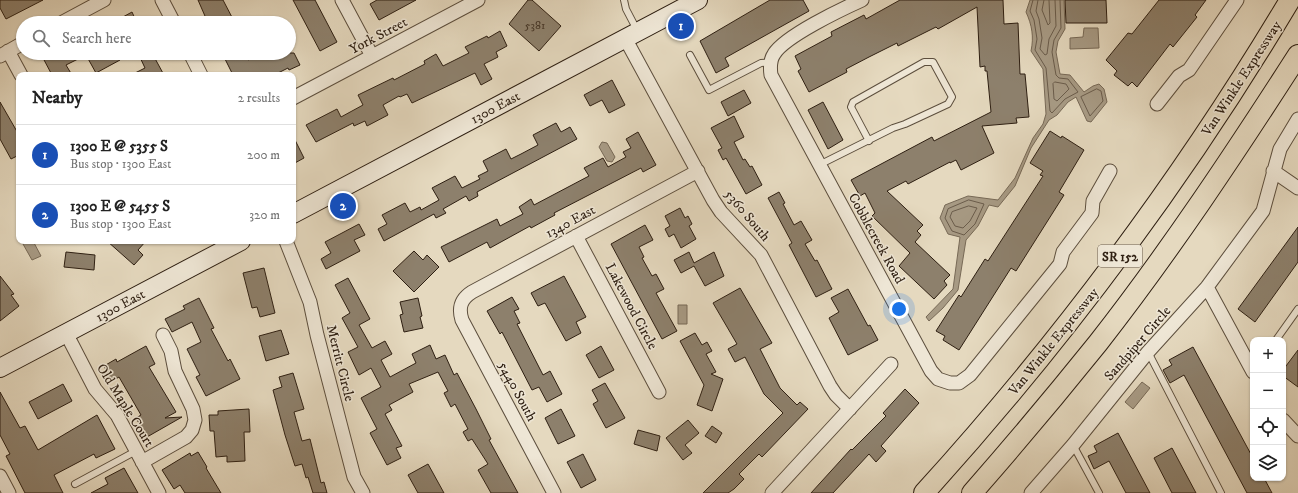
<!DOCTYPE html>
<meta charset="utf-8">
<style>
body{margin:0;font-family:"IM FELL DW Pica",serif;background:#f6f6f6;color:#222}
.controls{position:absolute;right:12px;bottom:12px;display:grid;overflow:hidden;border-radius:8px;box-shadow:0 1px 3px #0004}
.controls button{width:36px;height:36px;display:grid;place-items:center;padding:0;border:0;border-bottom:1px solid #e0e0e0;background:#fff;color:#222;font:20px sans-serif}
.you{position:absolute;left:899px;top:309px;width:14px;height:14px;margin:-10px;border:3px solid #fff;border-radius:50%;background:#1a73e8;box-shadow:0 0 0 6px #1a73e833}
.badge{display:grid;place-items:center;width:26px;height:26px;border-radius:50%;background:#8f2418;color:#fff;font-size:13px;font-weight:700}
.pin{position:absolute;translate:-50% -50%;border:2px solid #fff;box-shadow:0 1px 4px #0006}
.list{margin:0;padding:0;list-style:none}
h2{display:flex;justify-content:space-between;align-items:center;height:52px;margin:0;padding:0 16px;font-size:17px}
h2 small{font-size:13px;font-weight:400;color:#767676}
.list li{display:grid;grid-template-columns:26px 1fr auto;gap:12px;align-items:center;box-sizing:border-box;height:60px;padding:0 16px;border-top:1px solid #e0e0e0}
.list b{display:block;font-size:15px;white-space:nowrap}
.list p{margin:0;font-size:13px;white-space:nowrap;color:#767676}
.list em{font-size:13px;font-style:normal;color:#767676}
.icon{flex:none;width:22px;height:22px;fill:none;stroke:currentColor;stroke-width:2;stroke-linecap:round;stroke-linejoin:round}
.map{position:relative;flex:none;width:1298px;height:493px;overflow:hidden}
.search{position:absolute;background:#fff;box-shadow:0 1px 3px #0004;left:16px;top:16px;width:280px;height:44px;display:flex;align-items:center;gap:10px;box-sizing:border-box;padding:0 14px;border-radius:22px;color:#767676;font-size:15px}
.panel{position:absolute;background:#fff;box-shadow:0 1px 3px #0004;left:16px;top:72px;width:280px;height:172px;border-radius:8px}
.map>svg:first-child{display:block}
.water{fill:#a79a84;stroke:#776956}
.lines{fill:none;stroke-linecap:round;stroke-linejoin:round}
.shore{stroke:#6a5c4b;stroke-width:1}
.building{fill:#8d806c;stroke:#2e1f12}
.lane-casing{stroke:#5c4e3d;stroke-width:8}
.street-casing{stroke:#5c4e3d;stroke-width:15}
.secondary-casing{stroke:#2e1f12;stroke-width:20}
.primary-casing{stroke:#2e1f12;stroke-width:22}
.lane{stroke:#eee6d5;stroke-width:6}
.street{stroke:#eee6d5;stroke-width:13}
.secondary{stroke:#eee6d5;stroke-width:18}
.primary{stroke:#e5d9bf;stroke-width:20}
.labels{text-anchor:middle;stroke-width:3;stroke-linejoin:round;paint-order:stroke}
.number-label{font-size:12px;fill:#463728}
.shield{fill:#eee6d5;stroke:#685b4c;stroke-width:1}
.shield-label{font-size:13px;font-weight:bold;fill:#2e1f12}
.street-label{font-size:14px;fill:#2e1f12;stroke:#eee6d5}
</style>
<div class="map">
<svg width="1298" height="493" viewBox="0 0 1298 493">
<rect width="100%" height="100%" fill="#e5d9bf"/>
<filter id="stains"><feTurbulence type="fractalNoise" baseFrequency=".005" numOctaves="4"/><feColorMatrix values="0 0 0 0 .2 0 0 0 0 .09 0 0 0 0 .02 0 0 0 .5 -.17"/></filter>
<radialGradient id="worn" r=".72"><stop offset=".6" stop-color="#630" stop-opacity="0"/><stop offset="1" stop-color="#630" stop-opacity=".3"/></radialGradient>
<path class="water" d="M1030 0H1064L1065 29 1058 41 1056 52 1060 74 1070 75 1084 92 1093 86 1099 84 1104 89 1107 102 1091 122 1087 121 1076 97 1068 102 1057 115 1049 120 1031 148 1015 186 998 207 989 205 978 226 966 240 958 290 943 308 929 321 926 317 953 289 960 237 948 234 940 218 945 205 968 196 998 200 1015 178 1033 138 1043 124 1046 114 1043 69 1031 51C1034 37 1032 25 1026 12Z
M1084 28H1098L1099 48 1070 49V38L1083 37Z
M602 142 607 143 615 157 612 162 607 161 599 147Z
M29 241H33L41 256 32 260 23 244Z
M678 305H687V324H678Z
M1142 382 1150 388 1133 409 1125 402Z"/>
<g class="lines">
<path class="shore" d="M1033 0 1030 11 1034 20 1037 39 1035 50 1046 68 1050 111 1052 113 1065 99 1078 92 1068 79 1059 78 1056 75 1052 52 1054 40 1061 28 1060 0
M1038 0 1036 11 1039 19 1042 38 1040 49 1045 55 1047 54 1049 39 1056 26 1055 0
M1044 0 1042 10 1048 25 1050 23 1049 0
M1055 82 1066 84 1069 89 1057 101 1054 99 1053 84Z
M1097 89 1101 91 1103 101 1090 116 1081 97Z
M969 200 984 204 975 224 964 235 952 231 945 218 948 209Z
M969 206 977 208 970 221 963 228 955 226 950 217 952 212Z"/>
</g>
<path class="building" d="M0 0H43L6 19 0 8Z
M198 0H223L235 23H208Z
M293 0H315L337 42 320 51Z
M377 0H416L379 20 370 4Z
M528 0H532L561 26 539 51 509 24Z
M770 0H803L809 11 725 58 729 66 716 73 700 41Z
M900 0H1003L1004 24 1018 23 1020 74H1025L1029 117 1016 118 1017 123 982 126 994 153 961 170 956 160 950 163V162L908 184 906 181 887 191 923 225 917 231 921 235 915 242 950 275 944 281 947 285 934 299 899 266 910 253 872 216 875 213 865 193 860 196 851 180 932 137 934 141 991 112 987 71H985V66L980 67 977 7 938 29 936 27 898 46 897 43 869 57 846 69 847 72 809 92 798 71 801 69 795 56 832 36 831 32 864 15 866 19Z
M1065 0H1106L1107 23H1066Z
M1159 0H1206L1195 15 1197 17 1173 47 1170 44 1137 87 1132 82 1128 86 1114 75 1117 71 1106 60 1128 33 1132 34Z
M132 12 137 23H112Z
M500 31 507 46 496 52 498 57 484 64 492 79 481 85 475 73 412 103 407 94 400 97 399 96 383 105 388 115 367 126 365 121 354 126 353 123 316 142 306 125 337 109 341 117 363 105 358 95 393 78 394 80 425 64 424 61 436 54 443 66 469 53 465 47 487 36 488 38Z
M53 53H117L120 60 96 73 86 55 66 65 72 75H52L43 58Z
M138 53H152L164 75H131L145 68Z
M232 53H244L248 60 262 53H294L300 65 289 70 288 68 274 75H233L224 57Z
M612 80 625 105 609 113 602 100 590 106 584 95Z
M744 90 751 103 728 116 721 102Z
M0 102 19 135V155L11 159 0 139Z
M823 102 843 140 828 149 808 110Z
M734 116 744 137 734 142 743 160 745 159 750 167 752 166 762 185 746 194 726 158 723 160 718 150 722 148 711 128Z
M556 123 561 132 570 127 577 139 477 192 478 196 469 201 466 196 443 209 446 213 436 218 434 214 384 241 378 229 387 224 382 215 405 203 410 212 420 207 421 210 439 200 432 188 455 176 462 188 480 179 478 176 488 171 483 161 506 149 511 159 521 154 538 145 533 135Z
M1050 131 1061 138 1062 136 1084 150 1059 192 1064 195 1016 271 1011 268 959 350 943 340 945 336 936 331 959 295 961 297 985 259 988 261 1043 176 1040 175 1043 171 1030 163Z
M638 132 656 165 643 172 641 168 554 213 555 215 531 228 530 226 490 248 487 242 449 262 441 247 497 219 500 226 523 214 519 207 531 199 534 205 589 176 584 168 603 158 608 167 626 157 623 152 631 148 626 139Z
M293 136 304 158 293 164Z
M779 192 785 203 783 204 794 225 801 221 812 240 805 244 815 261 817 260 832 289 816 297 789 245 792 243 768 198Z
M680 208 685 218 688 216 692 224 689 226 696 239 681 248 674 234 669 237 665 229 670 226 665 216Z
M359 224 365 235 354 240 360 251 326 269 321 259 331 253 325 242Z
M645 225 653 240 639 247 644 257 642 258 652 276 656 274 664 289 656 293 677 331 662 339 611 244Z
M1298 227V262L1255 322 1238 309Z
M107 241H146L138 250 143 255 134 265Z
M414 251 423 260 427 255 439 267 414 292 393 271Z
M66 252 95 255 94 270 64 267Z
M689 252 694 263 714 252 724 276 705 286 694 266 681 273 674 260Z
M264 268 275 313 260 317 257 307 252 308 243 273Z
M0 276 14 294 11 295 19 306 0 321Z
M564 276 586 317 576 322 581 333 566 341 545 303 538 306 531 293Z
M348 278 370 319 359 325 372 348 385 341 392 354 381 360 390 377 416 363 412 354 430 345 436 359 445 355 454 375 457 373 476 409 491 439 489 440 518 493H491L478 470 488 464 472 439 468 441 463 432 468 429 455 404 451 407 444 393 448 391 438 372 409 384 413 392 389 405 392 410 385 414 402 446 396 448 401 458 387 465 370 433 377 429 361 398 381 387 371 368 359 375 348 352 358 347 342 318 350 313 335 285Z
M740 288 772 343 760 349 780 388 797 405 800 402 808 409 762 457 759 454 739 474 744 479 734 489 728 493H703L783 413 764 394 745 357 735 362 728 349 737 344 713 303Z
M848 289 868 326 870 325 878 340 848 355 829 318 839 312 831 298Z
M512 297 519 309 514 311 520 323 517 324 543 375 550 371 562 394 547 402 539 387 532 390 502 332 500 334 487 311Z
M199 298 214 328 211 329 228 361 230 359 240 379 206 396 196 377 200 375 187 349 201 342 192 322 172 332 165 319 185 309 183 306Z
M418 298 422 316 420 317 423 328 404 332 400 315 403 314 400 302Z
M281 330 289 354 266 361 259 336Z
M695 333 702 345 707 342 712 351 706 354 716 372 711 374 723 379 712 411 697 405 704 385 680 341Z
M146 346 155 364 149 367 176 412 165 418 182 417 147 437 136 418 141 415 119 377 112 381 104 366 116 359 117 362Z
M601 346 614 370 599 378 586 355Z
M1193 347 1253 458V478H1264L1272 493H1247L1184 375 1170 383 1163 370 1172 365 1169 360Z
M1298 350V387L1283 376V370Z
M293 373 304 409 294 412 302 441 310 439 321 483 324 482 327 493H313L308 477 306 478 302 464 295 466 285 435 273 390 282 387 279 377Z
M605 383 625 418 606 428 593 404 598 401 592 390Z
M63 384 72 401 38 419 29 402Z
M905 389 919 403 881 446 886 451 876 462 869 454 833 493H811L851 449 852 450 886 416 883 413Z
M0 392 20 428 25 426 38 450 97 415 115 449 96 458 94 454 54 475 63 493H25L6 456 10 454 0 435Z
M249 409 250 432H244L245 461 227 462V456L216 457 214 431H210L209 415H218V411Z
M561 409 575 436 558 444 545 418Z
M688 420 699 433 685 445 692 453 683 460 666 438Z
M712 426 722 433 716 443 705 436Z
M638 430 660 436 657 451 634 444Z
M1118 433 1150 493H1126L1109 461 1094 469 1088 456 1097 452 1094 446Z
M1172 448 1196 493H1172L1154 458Z
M198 452 207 467 206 468 221 493H185L180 485 174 489 162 470 190 453 191 456Z
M583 454 596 480 581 488 567 462Z
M428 464 444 493H418L408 475Z
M124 468 138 493H91L108 484 105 478Z"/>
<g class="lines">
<defs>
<path id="lane" d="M624 0 626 9 637 30
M690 55 709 90 761 63 771 62
M819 165 893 128 905 124 948 104 952 97 933 62H924L853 102 851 107 869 141
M1276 340 1298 309
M1148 352 1221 493
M1073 445 1099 493
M75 484 136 451"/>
<path id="street" d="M162 0 174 23
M342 0 372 56
M862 0C842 9 785 36 774 54 770 60 770 68 771 75L931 371 938 379 950 383H959L970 375 1060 264 1063 252 1092 213 1093 201 1110 171
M61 23 104 0
M625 38 713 200 721 212 761 255 830 386 836 395 850 409
M8 51 21 75
M190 53 201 75
M0 56 23 43
M293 98 478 0
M1157 104 1179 76 1189 70 1237 0
M1273 171 1298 188
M576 236 659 392
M286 241 310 302 317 335 354 477 363 493
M1207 287 1253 372
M66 333 95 389 117 415 159 493
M1283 420 1298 436
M142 462 186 437 192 430 195 420 193 409 175 371 171 351 163 335
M0 476 9 493
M554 493 462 320C458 307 461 299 472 292L698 171
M772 493 891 364
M1031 493 1073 445 1148 352 1207 287 1263 211 1280 149 1298 119"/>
<path id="secondary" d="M293 214 698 0
M0 368 241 241"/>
<path id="primary" d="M924 493C1062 341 1185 176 1290 0
M972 493C1015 444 1057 394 1098 343 1170 251 1235 153 1298 55"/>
</defs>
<use href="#lane" class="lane-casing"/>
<use href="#street" class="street-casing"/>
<use href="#secondary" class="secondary-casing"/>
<use href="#primary" class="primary-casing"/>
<use href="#lane" class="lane"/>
<use href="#street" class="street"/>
<use href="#secondary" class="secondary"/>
<use href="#primary" class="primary"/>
</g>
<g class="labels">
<g class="number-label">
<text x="535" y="29">5381</text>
</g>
<rect class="shield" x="1098" y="245" width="44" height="22" rx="3"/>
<g class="shield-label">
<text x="1120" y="261">SR 152</text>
</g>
<g class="street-label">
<text transform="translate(378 35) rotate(-28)" y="5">York Street</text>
<text transform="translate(1241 78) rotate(-57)" y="5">Van Winkle Expressway</text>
<text transform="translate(495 107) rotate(-28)" y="5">1300 East</text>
<text transform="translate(748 215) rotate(50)" y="5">5360 South</text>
<text transform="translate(570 221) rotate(-28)" y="5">1340 East</text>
<text transform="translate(877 238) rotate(61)" y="5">Cobblecreek Road</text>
<text transform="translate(120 305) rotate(-28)" y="5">1300 East</text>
<text transform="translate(632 306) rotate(62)" y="5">Lakewood Circle</text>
<text transform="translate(1053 341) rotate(-51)" y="5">Van Winkle Expressway</text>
<text transform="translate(1137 343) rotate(-49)" y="5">Sandpiper Circle</text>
<text transform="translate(341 363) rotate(76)" y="5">Merritt Circle</text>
<text transform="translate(518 391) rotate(62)" y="5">5440 South</text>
<text transform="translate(126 405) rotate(58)" y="5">Old Maple Court</text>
</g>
</g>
<rect width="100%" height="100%" filter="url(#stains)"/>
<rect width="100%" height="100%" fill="url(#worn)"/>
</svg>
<div class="controls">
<button>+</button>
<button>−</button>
<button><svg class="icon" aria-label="locate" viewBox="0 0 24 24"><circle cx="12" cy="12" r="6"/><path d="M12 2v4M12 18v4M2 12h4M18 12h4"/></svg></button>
<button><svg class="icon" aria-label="layers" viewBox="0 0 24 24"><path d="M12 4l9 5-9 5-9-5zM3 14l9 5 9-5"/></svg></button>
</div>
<div class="you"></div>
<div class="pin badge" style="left:681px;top:26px;background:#1a4fb4">1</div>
<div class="pin badge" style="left:343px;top:206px;background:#1a4fb4">2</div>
<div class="search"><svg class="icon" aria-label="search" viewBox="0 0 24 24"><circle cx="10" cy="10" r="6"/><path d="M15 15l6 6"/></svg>Search here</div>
<section class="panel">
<h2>Nearby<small>2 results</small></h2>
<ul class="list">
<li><span class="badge" style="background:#1a4fb4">1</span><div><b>1300 E @ 5355 S</b><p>Bus stop · 1300 East</p></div><em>200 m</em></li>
<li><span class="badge" style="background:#1a4fb4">2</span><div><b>1300 E @ 5455 S</b><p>Bus stop · 1300 East</p></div><em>320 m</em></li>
</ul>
</section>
</div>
